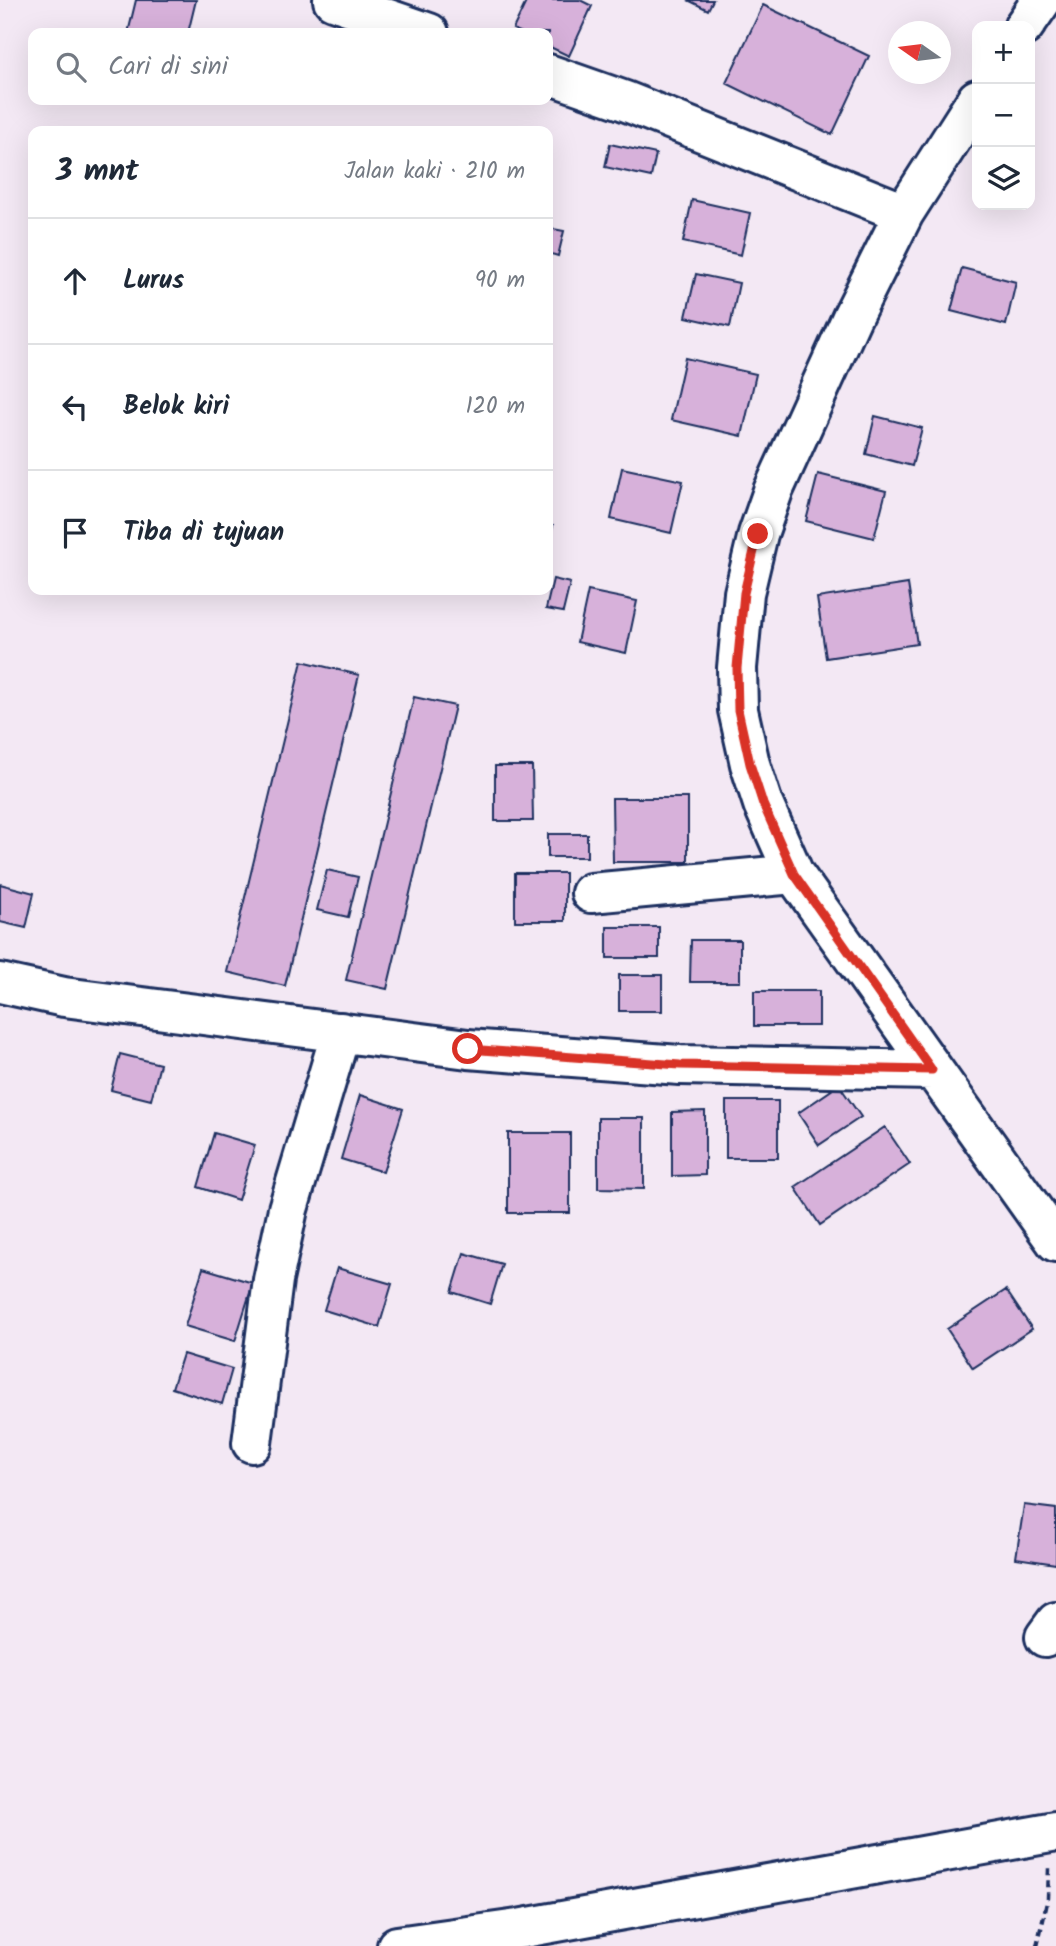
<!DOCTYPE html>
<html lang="id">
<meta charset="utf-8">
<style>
body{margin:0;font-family:Kalam,sans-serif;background:#f6f6f7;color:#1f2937}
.controls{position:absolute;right:21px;top:21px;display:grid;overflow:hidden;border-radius:14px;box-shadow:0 7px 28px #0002}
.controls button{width:63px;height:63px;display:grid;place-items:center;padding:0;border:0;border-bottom:2px solid #e0e1e3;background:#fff;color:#1f2937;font:35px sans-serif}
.compass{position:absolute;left:888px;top:21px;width:63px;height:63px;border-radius:50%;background:#fff;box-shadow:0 7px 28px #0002;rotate:284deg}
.stop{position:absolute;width:21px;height:21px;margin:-16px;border:5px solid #d93025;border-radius:50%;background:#fff}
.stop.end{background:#d93025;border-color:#fff;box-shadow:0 2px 7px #0008}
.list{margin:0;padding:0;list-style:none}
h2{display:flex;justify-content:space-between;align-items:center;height:91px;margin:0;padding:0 28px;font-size:30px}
h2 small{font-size:23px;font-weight:400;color:#747a83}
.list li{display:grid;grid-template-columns:46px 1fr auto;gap:21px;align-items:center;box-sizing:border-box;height:126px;padding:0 28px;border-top:2px solid #e0e1e3}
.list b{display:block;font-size:26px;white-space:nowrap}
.list em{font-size:23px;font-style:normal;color:#747a83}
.icon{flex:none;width:38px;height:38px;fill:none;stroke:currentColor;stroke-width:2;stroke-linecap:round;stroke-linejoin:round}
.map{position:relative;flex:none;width:1056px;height:1946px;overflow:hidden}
.search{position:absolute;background:#fff;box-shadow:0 7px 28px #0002;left:28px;top:28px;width:525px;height:77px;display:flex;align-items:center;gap:18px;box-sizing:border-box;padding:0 24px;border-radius:14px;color:#747a83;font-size:26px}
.panel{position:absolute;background:#fff;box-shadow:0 7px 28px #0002;left:28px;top:126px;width:525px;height:469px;border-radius:14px}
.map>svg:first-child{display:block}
.building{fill:#d7b1da;stroke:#1b2f5e;stroke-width:2}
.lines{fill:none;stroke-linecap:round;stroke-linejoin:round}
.minor-casing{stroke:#1b2f5e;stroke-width:44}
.path{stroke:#1b2f5e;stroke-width:4.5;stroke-dasharray:7 5;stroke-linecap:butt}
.minor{stroke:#fff;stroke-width:38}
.route{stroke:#d93025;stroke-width:9}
</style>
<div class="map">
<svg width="1056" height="1946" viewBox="0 0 1056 1946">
<rect width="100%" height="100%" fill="#f3e8f4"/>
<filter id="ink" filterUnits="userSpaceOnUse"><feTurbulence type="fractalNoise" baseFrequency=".0143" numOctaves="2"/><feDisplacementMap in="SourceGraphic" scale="14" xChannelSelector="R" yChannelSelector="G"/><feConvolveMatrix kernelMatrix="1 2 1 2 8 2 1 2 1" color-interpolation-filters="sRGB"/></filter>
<g filter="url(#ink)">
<path class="building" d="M136 0H196L188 33H128Z
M527 0H580L592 6 569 56 548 46V33H522L513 29Z
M688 0H713L708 10Z
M763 5 869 56 832 135 726 83Z
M610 144 656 154 651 177 605 167Z
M692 200 750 213 741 255 683 242Z
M548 228 564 231 558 256 548 253Z
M962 268 1016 282 1006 325 951 311Z
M696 274 739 283 730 327 686 317Z
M685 358 756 374 742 436 671 420Z
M875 416 922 428 912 466 866 454Z
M622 468 683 481 671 533 611 519Z
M818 474 886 491 874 538 806 521Z
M548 524 553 525 548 549Z
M553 579 570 583 563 612 546 609Z
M908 584 917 644 826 658 817 598Z
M588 591 637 601 626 653 577 642Z
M302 661 359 675 285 986 227 972Z
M414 697 455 706 387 989 346 980Z
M495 766H532L533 821H495Z
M612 798H688V862H613Z
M548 834H587V857H548Z
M327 870 358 877 348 917 317 910Z
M515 873H565V921H515Z
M0 884 34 893 26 928 0 922Z
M607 927H659V958H607Z
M691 940H740V982H690Z
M619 975H662V1011H619Z
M754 991H819V1026H754Z
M120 1054 160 1064 151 1100 111 1090Z
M839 1085 861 1117 819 1145 798 1113Z
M360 1095 403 1109 383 1172 341 1159Z
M726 1101H778V1158H726Z
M705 1111V1175L672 1176V1112Z
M598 1118H644V1189L598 1188Z
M885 1127 910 1164 820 1225 795 1187Z
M214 1133 255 1145 238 1200 198 1187Z
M508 1133H570V1213H508Z
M464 1253 502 1264 490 1304 452 1292Z
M203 1268 253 1283 235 1341 185 1326Z
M337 1268 392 1284 379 1327 324 1310Z
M1006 1290 1032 1329 973 1368 947 1329Z
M183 1354 232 1369 222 1404 172 1388Z
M1024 1505 1056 1509V1564L1016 1558Z"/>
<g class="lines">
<defs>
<path id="minor" d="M333 0 429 33
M1024 26 1042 0
M548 74 625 101 904 213 852 317 773 491 758 534 744 593 737 668 738 710 750 764 763 804 794 874 1056 1242
M904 213 977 99
M591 893 794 874
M0 983 64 997 468 1049 546 1055 680 1065 932 1070
M252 1443 273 1280 288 1209 341 1032
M1045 1637 1056 1622
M397 1946 518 1929 1056 1832"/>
</defs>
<use href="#minor" class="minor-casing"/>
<path class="path" d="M1037 1946 1048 1898 1049 1868"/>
<use href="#minor" class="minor"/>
</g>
</g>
<g class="lines" filter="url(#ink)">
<path class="route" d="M468 1049 680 1065 932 1070 794 874 763 804 750 764 738 710 737 668 744 593 758 534"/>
</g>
</svg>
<div class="controls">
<button>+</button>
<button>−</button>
<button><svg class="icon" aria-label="layers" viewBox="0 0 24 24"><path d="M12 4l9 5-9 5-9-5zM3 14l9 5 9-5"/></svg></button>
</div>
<svg class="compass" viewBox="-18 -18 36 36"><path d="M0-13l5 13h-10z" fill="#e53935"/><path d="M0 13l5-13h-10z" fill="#747a83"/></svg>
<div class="stop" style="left:468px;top:1049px"></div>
<div class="stop end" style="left:758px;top:534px"></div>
<div class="search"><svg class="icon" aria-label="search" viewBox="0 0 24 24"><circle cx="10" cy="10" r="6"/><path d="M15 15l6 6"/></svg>Cari di sini</div>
<section class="panel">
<h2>3 mnt<small>Jalan kaki · 210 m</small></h2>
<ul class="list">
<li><svg class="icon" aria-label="ahead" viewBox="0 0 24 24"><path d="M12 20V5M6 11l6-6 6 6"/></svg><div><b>Lurus</b></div><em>90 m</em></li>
<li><svg class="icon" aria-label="left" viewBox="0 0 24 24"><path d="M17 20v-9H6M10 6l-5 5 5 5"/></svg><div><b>Belok kiri</b></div><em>120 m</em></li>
<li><svg class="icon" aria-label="arrive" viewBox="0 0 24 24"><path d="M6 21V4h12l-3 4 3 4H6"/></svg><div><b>Tiba di tujuan</b></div></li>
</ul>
</section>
</div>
